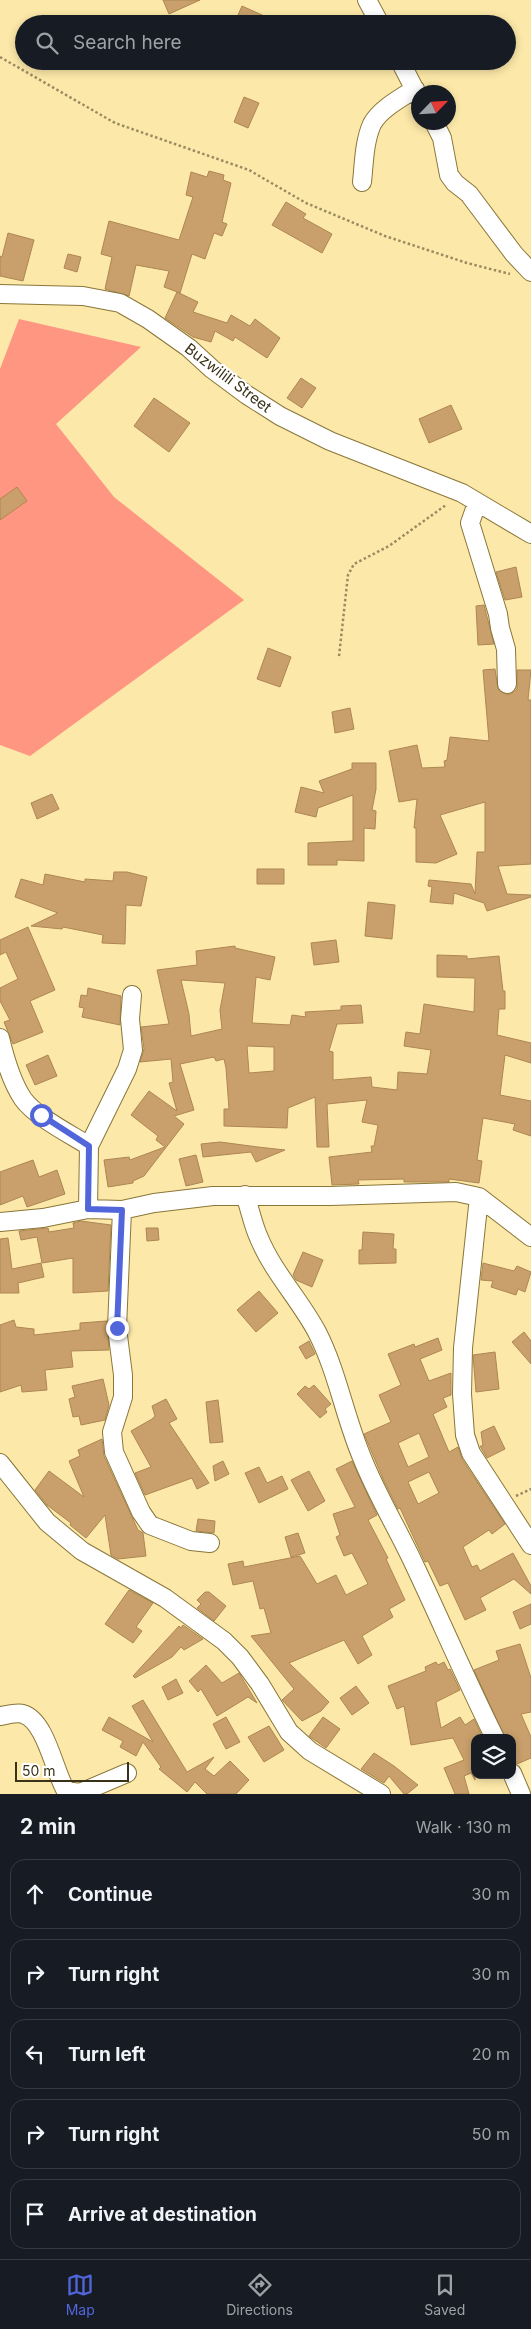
<!DOCTYPE html>
<meta charset="utf-8">
<style>
body{margin:0;font-family:Inter,sans-serif;background:#20242c;color:#f1f3f6}
.controls{position:absolute;right:15px;bottom:15px;display:grid;overflow:hidden;border-radius:10px;box-shadow:0 2px 8px #0003}
.controls button{width:45px;height:45px;display:grid;place-items:center;padding:0;border:0;border-bottom:1px solid #363941;background:#171b24;color:#f1f3f6;font:25px sans-serif}
.compass{position:absolute;left:411px;top:85px;width:45px;height:45px;border-radius:50%;background:#171b24;box-shadow:0 2px 8px #0003;rotate:65deg}
.scale{position:absolute;left:15px;bottom:12px;width:114px;box-sizing:border-box;padding-left:5px;border:2px solid #3a3218;border-top:0;font-size:14px;line-height:18px;white-space:nowrap;color:#3a3218;-webkit-text-stroke:4px #fff;paint-order:stroke}
.stop{position:absolute;width:15px;height:15px;margin:-11px;border:4px solid #5266db;border-radius:50%;background:#fff}
.stop.end{background:#5266db;border-color:#fff;box-shadow:0 1px 5px #0008}
.list{margin:0;padding:0;list-style:none}
h2{display:flex;justify-content:space-between;align-items:center;height:65px;margin:0;padding:0 20px;font-size:21px}
h2 small{font-size:16px;font-weight:400;color:#9ea1a6}
.list li{display:grid;grid-template-columns:32px 1fr auto;gap:15px;align-items:center;box-sizing:border-box;height:70px;margin:0 10px 10px;padding:0 10px;border:1px solid #363941;border-radius:15px}
.list b{display:block;font-size:19px;white-space:nowrap}
.list em{font-size:16px;font-style:normal;color:#9ea1a6}
.icon{flex:none;width:28px;height:28px;fill:none;stroke:currentColor;stroke-width:2;stroke-linecap:round;stroke-linejoin:round}
.map{position:relative;flex:none;width:531px;height:1794px;overflow:hidden}
.search{position:absolute;background:#171b24;box-shadow:0 2px 8px #0003;left:15px;right:15px;top:15px;height:55px;display:flex;align-items:center;gap:12px;box-sizing:border-box;padding:0 18px;border-radius:28px;color:#9ea1a6;font-size:19px}
.sheet{height:465px;background:#171b24}
nav{display:flex;justify-content:space-around;align-items:center;box-sizing:border-box;height:70px;border-top:1px solid #363941;background:#171b24;font-size:14px;color:#9ea1a6}
nav a{display:grid;justify-items:center;gap:2px}
nav .on{color:#5266db}
.map>svg:first-child{display:block}
.forest{fill:#ff9681}
.building{fill:#c9a06c;stroke:#ae8652;fill-rule:evenodd}
.lines{fill:none;stroke-linecap:round;stroke-linejoin:round}
.minor-casing{stroke:#897638;stroke-width:20}
.path{stroke:#998b5f;stroke-width:2.5;stroke-dasharray:2.5 2.5;stroke-linecap:butt}
.minor{stroke:#fff;stroke-width:18}
.route{stroke:#5266db;stroke-width:6}
.labels{text-anchor:middle;stroke-width:4.5;stroke-linejoin:round;paint-order:stroke}
.street-label{font-size:15px;fill:#3a3218;stroke:#fff}
</style>
<div class="map">
<svg width="531" height="1794" viewBox="0 0 531 1794">
<rect width="100%" height="100%" fill="#fce8a8"/>
<path class="forest" d="M19 319 141 347 56 424 114 497 244 600 30 756 0 745V369Z"/>
<path class="building" d="M163 0H200L169 14Z
M242 6 282 24H234Z
M244 97 259 103 248 128 234 122Z
M209 171 224 175 223 180 231 183 222 222 227 224 222 236 214 233 205 259 192 254 180 293 164 287 169 271 136 265 129 296 105 289 112 257 101 254 109 221 179 240 193 197 186 195 191 172 207 177Z
M286 202 306 214 303 218 332 234 322 253 272 225Z
M8 233 34 240 23 281 0 276V256L2 257Z
M68 254 81 257 77 272 64 268Z
M177 292 198 302 193 312 227 323 231 315 250 326 255 319 280 338 267 358 235 337 233 341 215 331 211 342 193 337 165 318Z
M301 378 316 388 302 408 287 398Z
M154 398 190 423 169 452 134 426Z
M451 405 462 429 429 443 419 419Z
M17 487 27 501 0 520V499Z
M516 567 522 597 505 600 496 572Z
M484 605 494 644 478 645 476 606Z
M268 648 291 657 280 687 257 679Z
M495 669 498 689 507 695 512 693 517 689V670H531L528 700H531V864L498 866 507 894 531 895V897L487 911 484 903 454 893 453 904 430 902 432 887 428 886 429 880 471 884 475 894 477 852H485V802L440 815 457 854 436 863 416 862V828H414L417 799 399 802 389 751 417 745 422 768 445 767 444 761 447 760 450 737 489 741 483 670Z
M350 708 354 729 335 733 332 712Z
M352 763H376V789L372 810 376 811 375 829 364 828V861L337 860V865H308V843L353 841V795L318 808 316 817 295 812 301 787 324 793 319 781 352 769Z
M52 794 59 809 37 819 31 803Z
M257 869H284V884H257Z
M114 872H127L147 877 141 906 126 905 125 944 102 943 103 935 63 927 62 929 31 926 58 913 15 897 21 879 43 885 45 874 85 882V879L113 881Z
M368 902 395 905 392 939 365 936Z
M28 927 55 990 30 1001 43 1032 13 1044 4 1022 10 1020 0 1001V988L18 979 6 952 0 955V940Z
M336 940 339 962 314 965 311 943Z
M235 946V948L275 957 270 980 256 977 252 1023 290 1025 292 1015 306 1017 305 1012 341 1010V1006L361 1005 363 1023 337 1024 329 1051 333 1052V1080L371 1077 372 1087 397 1090 398 1072 427 1074 431 1050 404 1046 406 1032 420 1034 424 1004 474 1012 475 978 437 977V955L467 956V959L499 956 503 991H505V1009H499L497 1035 531 1043V1063L505 1055 500 1095 531 1101V1136L513 1130 515 1124 483 1118 477 1160 482 1161 479 1183 449 1179V1182H404V1179L358 1180 359 1184 332 1185 329 1157 372 1152 371 1146H374L378 1125 362 1122 367 1100 327 1104 329 1147H317L315 1097 288 1108 287 1128 224 1126V1109H229L226 1068 224 1059 216 1061 214 1057 180 1064 194 1110 174 1116 184 1124 144 1176 133 1181V1183L108 1187 104 1160 129 1157 130 1160 165 1147 156 1140 158 1136 131 1115 149 1091 177 1111 169 1083 173 1082 171 1059 140 1062 144 1049 141 1027 169 1024 157 970 197 965 196 951ZM181 980 225 983 220 1010 222 1029 191 1036 189 1014ZM247 1046 274 1047V1071L249 1073Z
M88 988 121 996 120 1025 82 1017 84 1008 79 1007 81 995 87 996Z
M48 1055 57 1076 35 1085 26 1065Z
M220 1142 258 1147 285 1150 256 1162 251 1152 203 1157 201 1144Z
M196 1155 203 1182 186 1186 179 1159Z
M33 1160 39 1177 57 1170 65 1194 27 1207 23 1196 0 1205V1172Z
M81 1221 111 1225 108 1291 73 1293V1258L42 1263 37 1237 21 1240 19 1231 48 1228 49 1232 74 1228 73 1223Z
M146 1228H158L159 1240 147 1241Z
M363 1232 394 1234 393 1249H396V1263L359 1264V1250H362Z
M8 1238 12 1269 41 1263 44 1277 18 1283 19 1293H0V1239Z
M303 1252 323 1260 312 1287 296 1280 293 1275Z
M483 1263 514 1271 517 1266 531 1272 525 1292 518 1289 516 1295 491 1287 493 1281 481 1280Z
M259 1291 278 1313 256 1332 237 1310Z
M14 1320 16 1327 34 1329V1335L80 1330V1323L107 1321 109 1350 71 1351 73 1367 45 1370 47 1390 22 1392 21 1385 0 1392V1325Z
M524 1332 531 1341V1364L512 1342Z
M438 1338 442 1350 420 1359 429 1381 451 1373V1395L443 1398 447 1407 433 1414 449 1452 458 1447 462 1459 505 1524 492 1534 489 1530 463 1547 472 1567 477 1565 480 1571 513 1553 531 1586V1594L514 1579 480 1598 486 1610 465 1620 448 1583 440 1586 428 1561 425 1562 400 1508 398 1509 384 1481 364 1434 391 1422 379 1395 401 1385 388 1354 414 1344 415 1347ZM419 1433 429 1457 408 1467 398 1443ZM429 1472 439 1493 418 1504 408 1482Z
M309 1341 315 1354 306 1359 299 1347Z
M495 1352 499 1389 476 1392 473 1355Z
M103 1379 109 1405 105 1420 81 1425 79 1416 73 1417 69 1399 75 1397 72 1386Z
M314 1385 331 1404 325 1409 327 1412 320 1418 297 1394 305 1386 309 1389Z
M166 1399 177 1419 169 1423 209 1483 197 1489 192 1478 145 1495 135 1473 151 1467 131 1431 152 1419 155 1416 152 1406Z
M218 1400 223 1442 210 1443 206 1402Z
M494 1426 505 1449 487 1458 480 1446H483L481 1432Z
M102 1439 104 1456 138 1530 143 1533 146 1556 118 1559 111 1555 105 1515 86 1538 70 1525 71 1523 47 1505 35 1490 49 1471 84 1497 69 1461 80 1456 78 1450Z
M223 1461 229 1474 215 1481 213 1466Z
M352 1461 377 1515 368 1520 388 1558 386 1559 405 1600 389 1609 393 1617 362 1636 372 1655 358 1664 344 1640 289 1663 329 1702 321 1711 302 1721 282 1700 294 1689 251 1636 271 1633 264 1608 260 1609 253 1581 233 1585 228 1564 243 1561 244 1567 300 1556 317 1584 336 1575 346 1595 368 1584 352 1553 344 1556 336 1537 340 1535 333 1514 355 1507 336 1469Z
M259 1467 267 1483 282 1476 288 1489 259 1503 245 1473Z
M309 1471 325 1501 308 1511 291 1480Z
M198 1519 215 1521 214 1533 196 1531Z
M298 1533 305 1553 291 1557 285 1537Z
M129 1590 153 1603 136 1627 142 1631 133 1643 105 1624Z
M205 1592H209L226 1606 214 1621 197 1608 201 1604 197 1600Z
M531 1604V1624L520 1629 513 1612Z
M183 1625 203 1639 184 1650 181 1647 172 1657 135 1678 133 1676 179 1626 181 1628Z
M520 1644 531 1678V1712L521 1714 531 1737V1758L517 1764 512 1753V1738H505L474 1670 499 1660 496 1651Z
M436 1662 438 1665 444 1662 448 1670 450 1669 460 1690 436 1702 441 1728 460 1717 465 1725 474 1719 483 1738H475V1780L471 1773 464 1776 469 1794H455L444 1768 464 1760 453 1738 411 1745 404 1706 397 1709 388 1686 426 1671 425 1667Z
M206 1665 222 1683 239 1673 257 1703 248 1697 217 1716 201 1689 198 1692 189 1681Z
M176 1679 183 1693 168 1700 162 1687Z
M356 1686 369 1703 352 1715 340 1698Z
M143 1700 187 1772 214 1757 205 1769 214 1776 230 1761 249 1780 236 1794H207L195 1782 187 1792 159 1769 161 1767 143 1742 136 1756 120 1747 123 1741 102 1730 109 1717 153 1742 132 1706Z
M226 1717 240 1742 226 1749 213 1724Z
M323 1717 340 1729 326 1748 309 1736Z
M269 1726 284 1750 264 1762 248 1737Z
M374 1753 394 1766 418 1785 407 1794H404L389 1776 384 1783 361 1769Z"/>
<g class="lines">
<defs>
<path id="minor" d="M367 0 380 24
M400 61 418 96
M434 122 442 138 449 175 455 183 469 194 514 254 531 272
M362 182C364 164 364 142 372 124 380 109 401 98 415 89
M0 294 83 296 120 303 148 319 189 348 212 369 247 395 280 416 330 441 462 493 531 534
M477 503 470 523 498 614 500 628 506 649 507 684
M0 1038C5 1059 11 1081 23 1099 36 1117 70 1134 89 1146
M245 1195C250 1209 253 1225 259 1238 273 1272 300 1300 317 1332 338 1373 345 1419 363 1460 377 1495 397 1528 413 1562 441 1621 466 1680 495 1738
M479 1197 463 1348 462 1394 465 1435 471 1453 531 1545
M88 1209 89 1146 127 1069 133 1050 130 1019 132 995
M122 1210 117 1328 123 1375V1397L112 1432 114 1452 141 1512 150 1525 191 1541 210 1543
M0 1222 43 1218 88 1209 122 1210 154 1203 213 1196H330L456 1192 479 1197 531 1237
M0 1463 47 1522 82 1551 165 1598 224 1641 240 1657 260 1684 289 1732 310 1751 381 1794
M0 1716C7 1715 17 1712 23 1714 46 1721 54 1771 66 1791L80 1793 127 1773
M512 1773 521 1794"/>
</defs>
<use href="#minor" class="minor-casing"/>
<path class="path" d="M0 57 115 123 249 170 306 203 385 236 467 263 510 274
M339 656 348 575 354 564 389 546 446 505
M516 1496 531 1489"/>
<use href="#minor" class="minor"/>
</g>
<g class="lines">
<path class="route" d="M41 1115 89 1146 88 1209 122 1210 117 1328"/>
</g>
<g class="labels">
<g class="street-label">
<text transform="translate(228 378) rotate(37)" y="5">Buzwilili Street</text>
</g>
</g>
</svg>
<div class="controls">
<button><svg class="icon" aria-label="layers" viewBox="0 0 24 24"><path d="M12 4l9 5-9 5-9-5zM3 14l9 5 9-5"/></svg></button>
</div>
<svg class="compass" viewBox="-18 -18 36 36"><path d="M0-13l5 13h-10z" fill="#e53935"/><path d="M0 13l5-13h-10z" fill="#9ea1a6"/></svg>
<div class="scale">50 m</div>
<div class="stop" style="left:41px;top:1115px"></div>
<div class="stop end" style="left:117px;top:1328px"></div>
<div class="search"><svg class="icon" aria-label="search" viewBox="0 0 24 24"><circle cx="10" cy="10" r="6"/><path d="M15 15l6 6"/></svg>Search here</div>
</div>
<section class="sheet">
<h2>2 min<small>Walk · 130 m</small></h2>
<ul class="list">
<li><svg class="icon" aria-label="ahead" viewBox="0 0 24 24"><path d="M12 20V5M6 11l6-6 6 6"/></svg><div><b>Continue</b></div><em>30 m</em></li>
<li><svg class="icon" aria-label="right" viewBox="0 0 24 24"><path d="M7 20v-9h11M14 6l5 5-5 5"/></svg><div><b>Turn right</b></div><em>30 m</em></li>
<li><svg class="icon" aria-label="left" viewBox="0 0 24 24"><path d="M17 20v-9H6M10 6l-5 5 5 5"/></svg><div><b>Turn left</b></div><em>20 m</em></li>
<li><svg class="icon" aria-label="right" viewBox="0 0 24 24"><path d="M7 20v-9h11M14 6l5 5-5 5"/></svg><div><b>Turn right</b></div><em>50 m</em></li>
<li><svg class="icon" aria-label="arrive" viewBox="0 0 24 24"><path d="M6 21V4h12l-3 4 3 4H6"/></svg><div><b>Arrive at destination</b></div></li>
</ul>
</section>
<nav>
<a class="on"><svg class="icon" aria-label="map" viewBox="0 0 24 24"><path d="M3 6l6-2 6 2 6-2v14l-6 2-6-2-6 2zM9 4v14M15 6v14"/></svg>Map</a>
<a><svg class="icon" aria-label="directions" viewBox="0 0 24 24"><path d="M12 3l9 9-9 9-9-9zM9 14v-3h6M13 9l2 2-2 2"/></svg>Directions</a>
<a><svg class="icon" aria-label="saved" viewBox="0 0 24 24"><path d="M7 4h10v16l-5-4-5 4z"/></svg>Saved</a>
</nav>
